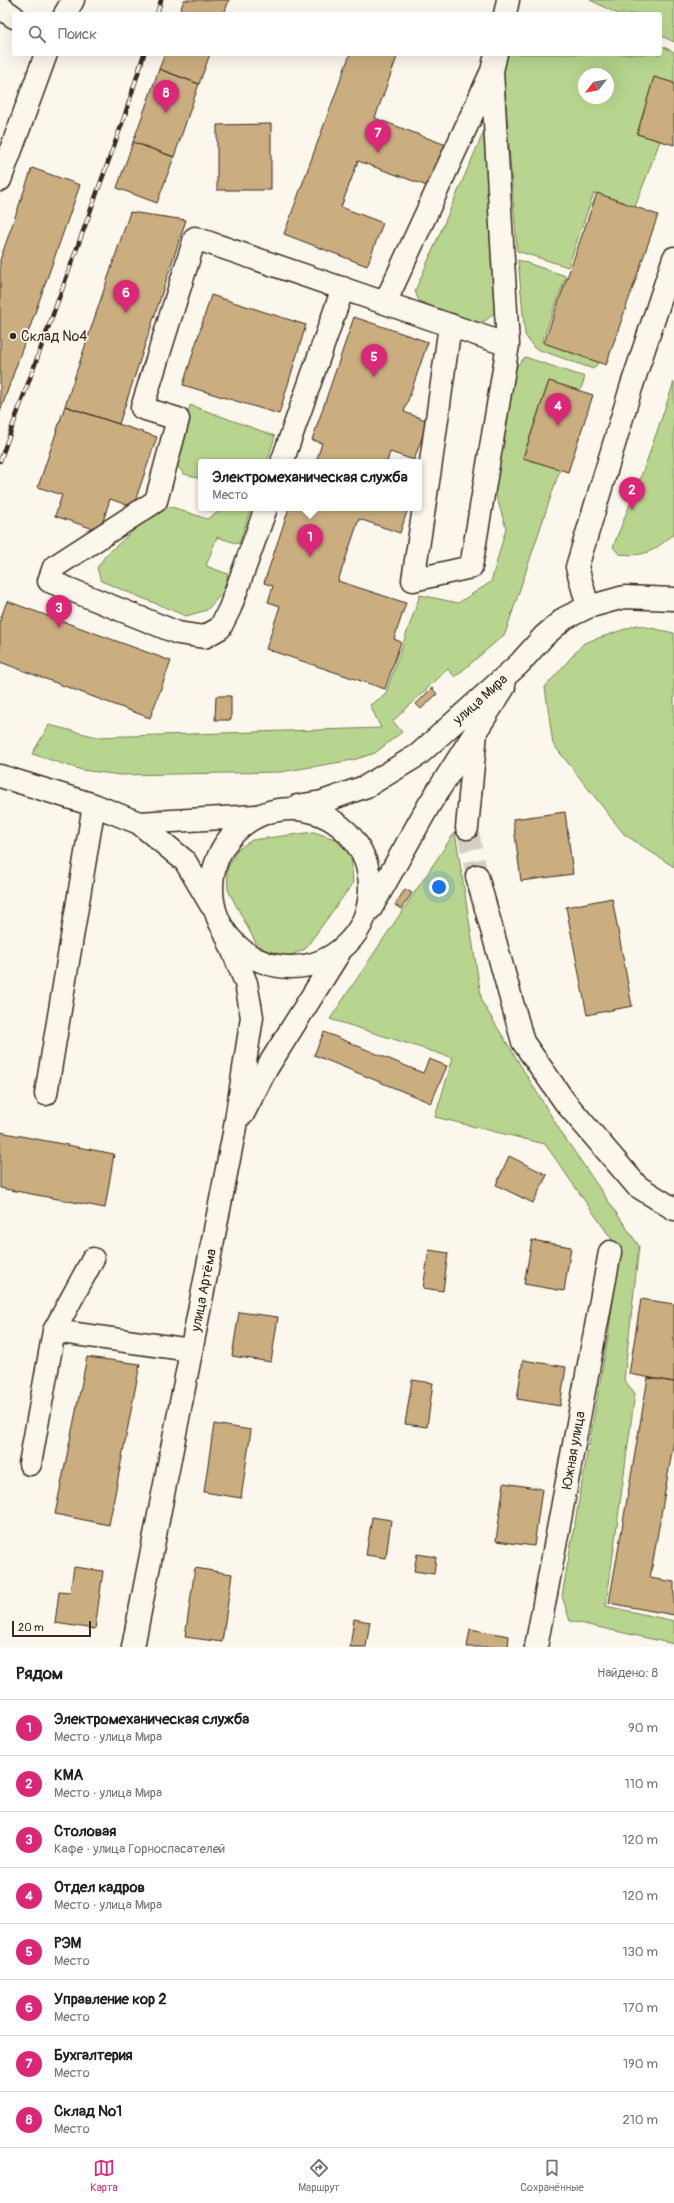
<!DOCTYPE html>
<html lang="ru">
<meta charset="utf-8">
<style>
body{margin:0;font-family:Pangolin,sans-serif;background:#f2f2f2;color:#202124}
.compass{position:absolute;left:578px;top:68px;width:36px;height:36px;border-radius:50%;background:#fff;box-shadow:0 4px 16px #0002;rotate:239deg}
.scale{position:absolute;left:12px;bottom:10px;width:79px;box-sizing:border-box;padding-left:4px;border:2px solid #3b2a1e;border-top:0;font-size:11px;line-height:14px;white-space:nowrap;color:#3b2a1e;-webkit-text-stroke:3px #fbf7ec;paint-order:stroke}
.you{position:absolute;left:439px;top:887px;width:14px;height:14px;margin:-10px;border:3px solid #fff;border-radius:50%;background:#1a73e8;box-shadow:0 0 0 6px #1a73e833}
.badge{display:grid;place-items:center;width:26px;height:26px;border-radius:50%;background:#db2777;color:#fff;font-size:13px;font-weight:700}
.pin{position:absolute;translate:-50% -33px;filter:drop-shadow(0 1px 2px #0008)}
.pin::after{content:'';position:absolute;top:21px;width:14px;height:12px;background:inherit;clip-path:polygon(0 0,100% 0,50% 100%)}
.popup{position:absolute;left:198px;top:459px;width:224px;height:52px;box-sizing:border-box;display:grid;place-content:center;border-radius:4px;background:#fff;filter:drop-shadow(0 1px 3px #0005);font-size:13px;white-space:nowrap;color:#757577}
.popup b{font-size:15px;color:#202124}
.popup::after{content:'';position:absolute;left:50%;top:100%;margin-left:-8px;border:8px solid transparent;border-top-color:#fff}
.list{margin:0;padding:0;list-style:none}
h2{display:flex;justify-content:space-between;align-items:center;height:52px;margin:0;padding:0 16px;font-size:17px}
h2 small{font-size:13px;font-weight:400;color:#757577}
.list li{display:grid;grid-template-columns:26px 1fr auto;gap:12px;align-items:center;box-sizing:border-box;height:56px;padding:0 16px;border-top:1px solid #e0e0e0}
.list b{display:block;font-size:15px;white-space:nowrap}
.list p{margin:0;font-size:13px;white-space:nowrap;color:#757577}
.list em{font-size:13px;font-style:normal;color:#757577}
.icon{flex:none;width:22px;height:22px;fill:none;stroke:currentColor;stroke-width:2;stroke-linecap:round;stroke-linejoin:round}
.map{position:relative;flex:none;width:674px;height:1647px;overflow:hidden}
.search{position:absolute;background:#fff;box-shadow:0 4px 16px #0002;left:12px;right:12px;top:12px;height:44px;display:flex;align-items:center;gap:10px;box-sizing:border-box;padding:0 14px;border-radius:4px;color:#757577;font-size:15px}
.sheet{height:500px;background:#fff}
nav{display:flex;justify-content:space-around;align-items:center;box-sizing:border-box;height:56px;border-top:1px solid #e0e0e0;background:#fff;font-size:11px;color:#757577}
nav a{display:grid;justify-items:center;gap:2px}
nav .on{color:#db2777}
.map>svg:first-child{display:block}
.green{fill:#b7d58e;stroke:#798056;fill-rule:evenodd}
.building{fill:#caae80;stroke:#3b2a1e}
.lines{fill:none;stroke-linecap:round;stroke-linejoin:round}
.minor-tunnel{stroke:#d5cec3;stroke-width:22;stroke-dasharray:22 11;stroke-linecap:butt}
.minor-casing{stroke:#3b2a1e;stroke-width:25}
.minor{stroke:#fbf7ec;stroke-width:22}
.rail-casing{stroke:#3b2a1e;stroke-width:4.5}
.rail{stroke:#fbf7ec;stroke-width:3;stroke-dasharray:9;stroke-linecap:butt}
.poi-dot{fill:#3b2a1e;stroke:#fbf7ec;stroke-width:1.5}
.labels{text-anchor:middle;stroke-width:3.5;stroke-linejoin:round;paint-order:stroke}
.poi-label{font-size:14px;fill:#3b2a1e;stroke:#fbf7ec;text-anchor:start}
.street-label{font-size:14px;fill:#3b2a1e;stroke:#fbf7ec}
</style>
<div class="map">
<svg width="674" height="1647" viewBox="0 0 674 1647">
<rect width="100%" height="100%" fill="#fbf7ec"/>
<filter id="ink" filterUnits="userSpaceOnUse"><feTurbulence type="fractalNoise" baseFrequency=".025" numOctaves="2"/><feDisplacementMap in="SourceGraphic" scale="8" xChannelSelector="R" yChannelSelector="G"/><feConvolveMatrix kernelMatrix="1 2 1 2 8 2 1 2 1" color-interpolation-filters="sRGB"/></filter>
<g filter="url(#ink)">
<path class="green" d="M590 0H674V42L660 35V14H618Z
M660 45 674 52V83L654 77 637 134 660 141 635 207 594 193 568 267 517 251 502 54H660ZM584 74H608V98H584Z
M487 124 497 311 485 321 475 324 419 301 415 291Z
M518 260 566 276 542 342 599 362 593 369 534 348 525 335Z
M525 357 585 377 580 391 549 381 523 457 560 469 505 634 455 677 448 669 393 721 402 732 375 753 353 760 281 772 120 775 82 770 32 754 49 725 97 737 381 728 370 705 385 695 420 595 458 603 491 582 506 528 495 492 511 373Z
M674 382V534C653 551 647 557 619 554L613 547 645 466Z
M190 405 275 436 267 462H201V479L184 474 175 463Z
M172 507 207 519 217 513 218 508H251L239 544 217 537 206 566 228 574 223 592 207 610 186 616 101 581 97 568 106 555 159 508Z
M637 625 674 633V867L624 834 553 744 545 687 584 643Z
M314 832 335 839 351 855 353 883 305 949 287 957 272 955 256 943 228 890 227 869 237 850 252 840Z
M455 832 482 1002 561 1132 639 1246 624 1380 635 1393 606 1606 674 1621V1644L570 1621 562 1596 608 1336 620 1251 545 1144 435 1117 453 1058 330 1019Z"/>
<path class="building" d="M184 0H229L224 14H179Z
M165 54H210L199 84 159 69Z
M350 54H398L375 118 446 145 430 187 358 161 341 207 383 223 367 266 284 234Z
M159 69 199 84 174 157 133 142Z
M654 77 674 83V145L637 134Z
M271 124V190H217V125Z
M133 142 174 157 157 203 117 188Z
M32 168 80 185 0 412V260Z
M597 193 658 215 606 365 544 343Z
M130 212 186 220 119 424 65 406Z
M211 295 306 325 279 414 183 385Z
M354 317 428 342 404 412 428 421 414 460 390 452 387 462H316L322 443 312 440Z
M549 381 593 395 568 472 523 458Z
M65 406 157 437 133 507 110 499 100 531 55 516 62 495 38 487Z
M289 508H408L400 533 359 519 338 581 406 603 394 639 401 642 385 689 266 649 280 606 268 602 273 586 264 583Z
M7 601 171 661 150 718 0 662V620Z
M432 688 437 694 421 709 416 704Z
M216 696H231V720H215Z
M565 812 573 874 521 881 513 819Z
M405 889 412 893 401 909 395 905Z
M612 898 632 1006 587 1015 566 907Z
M324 1032 423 1073 429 1059 447 1066 431 1103 314 1055Z
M0 1132 114 1154 105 1208 0 1188Z
M509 1156 547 1175 533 1203 496 1185Z
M532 1240 571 1247 564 1291 524 1284Z
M429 1250 448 1253 443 1291 423 1288Z
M641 1299 674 1304V1382L629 1374Z
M239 1312 278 1317 271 1362 232 1356Z
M87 1357 140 1364 109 1525 55 1514Z
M523 1360 566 1367 560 1406 517 1399Z
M648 1378 674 1382V1440L650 1578 674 1582V1615L609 1603Z
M412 1380 433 1383 427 1427 405 1424Z
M214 1424 251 1430 241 1498 204 1492Z
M504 1483 542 1489 534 1546 496 1541Z
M372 1517 391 1520 386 1558 366 1555Z
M417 1554 436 1557 434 1574 414 1571Z
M74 1567 103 1571 95 1629 55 1623 59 1592 70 1593Z
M195 1568 232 1574 222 1642 185 1637Z
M354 1619 370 1622 366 1647H350Z
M470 1629 509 1636 508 1647H467Z"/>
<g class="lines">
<path class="minor-tunnel" d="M467 828 477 876"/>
<defs>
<path id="minor" d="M0 7 14 17
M65 14 73 0
M505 14 508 0
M491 73 385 303 508 345
M0 180 46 54
M450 325 431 462 413 580 471 567 508 345 492 71 496 54
M282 462 343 288
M266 508 230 608 220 628 204 637 178 633 49 581 54 567 156 501 178 419 142 408 195 238 385 303
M588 607 577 567 631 388 674 258
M0 776 94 805 139 823 185 861 211 905
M297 806 322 802 367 786 418 755 519 664 544 636 565 618 588 607 624 597 674 599
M212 888a79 79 0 1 1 158 0a79 79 0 1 1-158 0Z
M139 823 256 816
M467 828 476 733
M477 876 523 1042 565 1102 637 1186 674 1209
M371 908 429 805 504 687
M46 1094 94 805
M243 1114 265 1071 339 953
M54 1331 93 1259
M30 1464 54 1331 191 1350
M133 1647 234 1133 252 1017 246 983 226 934
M536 1647 610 1252"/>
</defs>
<use href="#minor" class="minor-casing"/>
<use href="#minor" class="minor"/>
<defs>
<path id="rail" d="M157 14 161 0
M0 461 124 118 144 54"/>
</defs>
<use href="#rail" class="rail-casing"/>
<use href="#rail" class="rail"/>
</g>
</g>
<circle class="poi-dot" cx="13" cy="336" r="4"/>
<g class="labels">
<g class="poi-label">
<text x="21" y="341">Склад №4</text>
</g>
<g class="street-label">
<text transform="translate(480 699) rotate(-42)" y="5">улица Мира</text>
<text transform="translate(203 1290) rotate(-79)" y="5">улица Артёма</text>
<text transform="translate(573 1450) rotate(-80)" y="5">Южная улица</text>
</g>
</g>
</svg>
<svg class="compass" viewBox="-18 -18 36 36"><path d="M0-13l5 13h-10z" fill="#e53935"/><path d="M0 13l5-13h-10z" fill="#757577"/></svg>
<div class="scale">20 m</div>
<div class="you"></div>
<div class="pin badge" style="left:310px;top:557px">1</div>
<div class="popup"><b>Электромеханическая служба</b>Место</div>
<div class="pin badge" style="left:632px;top:510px">2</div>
<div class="pin badge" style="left:59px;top:628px">3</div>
<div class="pin badge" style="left:558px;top:426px">4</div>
<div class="pin badge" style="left:374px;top:377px">5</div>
<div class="pin badge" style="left:126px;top:313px">6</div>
<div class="pin badge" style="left:378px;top:153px">7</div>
<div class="pin badge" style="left:166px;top:113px">8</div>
<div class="search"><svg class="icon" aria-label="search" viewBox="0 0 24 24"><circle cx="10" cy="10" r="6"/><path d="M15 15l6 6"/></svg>Поиск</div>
</div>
<section class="sheet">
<h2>Рядом<small>Найдено: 8</small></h2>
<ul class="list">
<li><span class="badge">1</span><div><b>Электромеханическая служба</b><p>Место · улица Мира</p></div><em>90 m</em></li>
<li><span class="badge">2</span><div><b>КМА</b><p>Место · улица Мира</p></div><em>110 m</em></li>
<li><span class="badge">3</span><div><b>Столовая</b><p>Кафе · улица Горноспасателей</p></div><em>120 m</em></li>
<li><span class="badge">4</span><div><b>Отдел кадров</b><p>Место · улица Мира</p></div><em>120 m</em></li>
<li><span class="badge">5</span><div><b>РЭМ</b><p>Место</p></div><em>130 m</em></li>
<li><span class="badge">6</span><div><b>Управление кор 2</b><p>Место</p></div><em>170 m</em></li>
<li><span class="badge">7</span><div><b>Бухгалтерия</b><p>Место</p></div><em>190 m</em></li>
<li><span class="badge">8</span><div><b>Склад №1</b><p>Место</p></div><em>210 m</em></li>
</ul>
</section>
<nav>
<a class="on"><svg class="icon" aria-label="map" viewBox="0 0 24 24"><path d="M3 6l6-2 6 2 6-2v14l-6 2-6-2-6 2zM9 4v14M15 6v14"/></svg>Карта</a>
<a><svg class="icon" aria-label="directions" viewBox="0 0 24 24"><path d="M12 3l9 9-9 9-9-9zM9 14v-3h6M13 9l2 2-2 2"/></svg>Маршрут</a>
<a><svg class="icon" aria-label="saved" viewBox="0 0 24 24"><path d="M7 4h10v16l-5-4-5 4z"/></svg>Сохранённые</a>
</nav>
